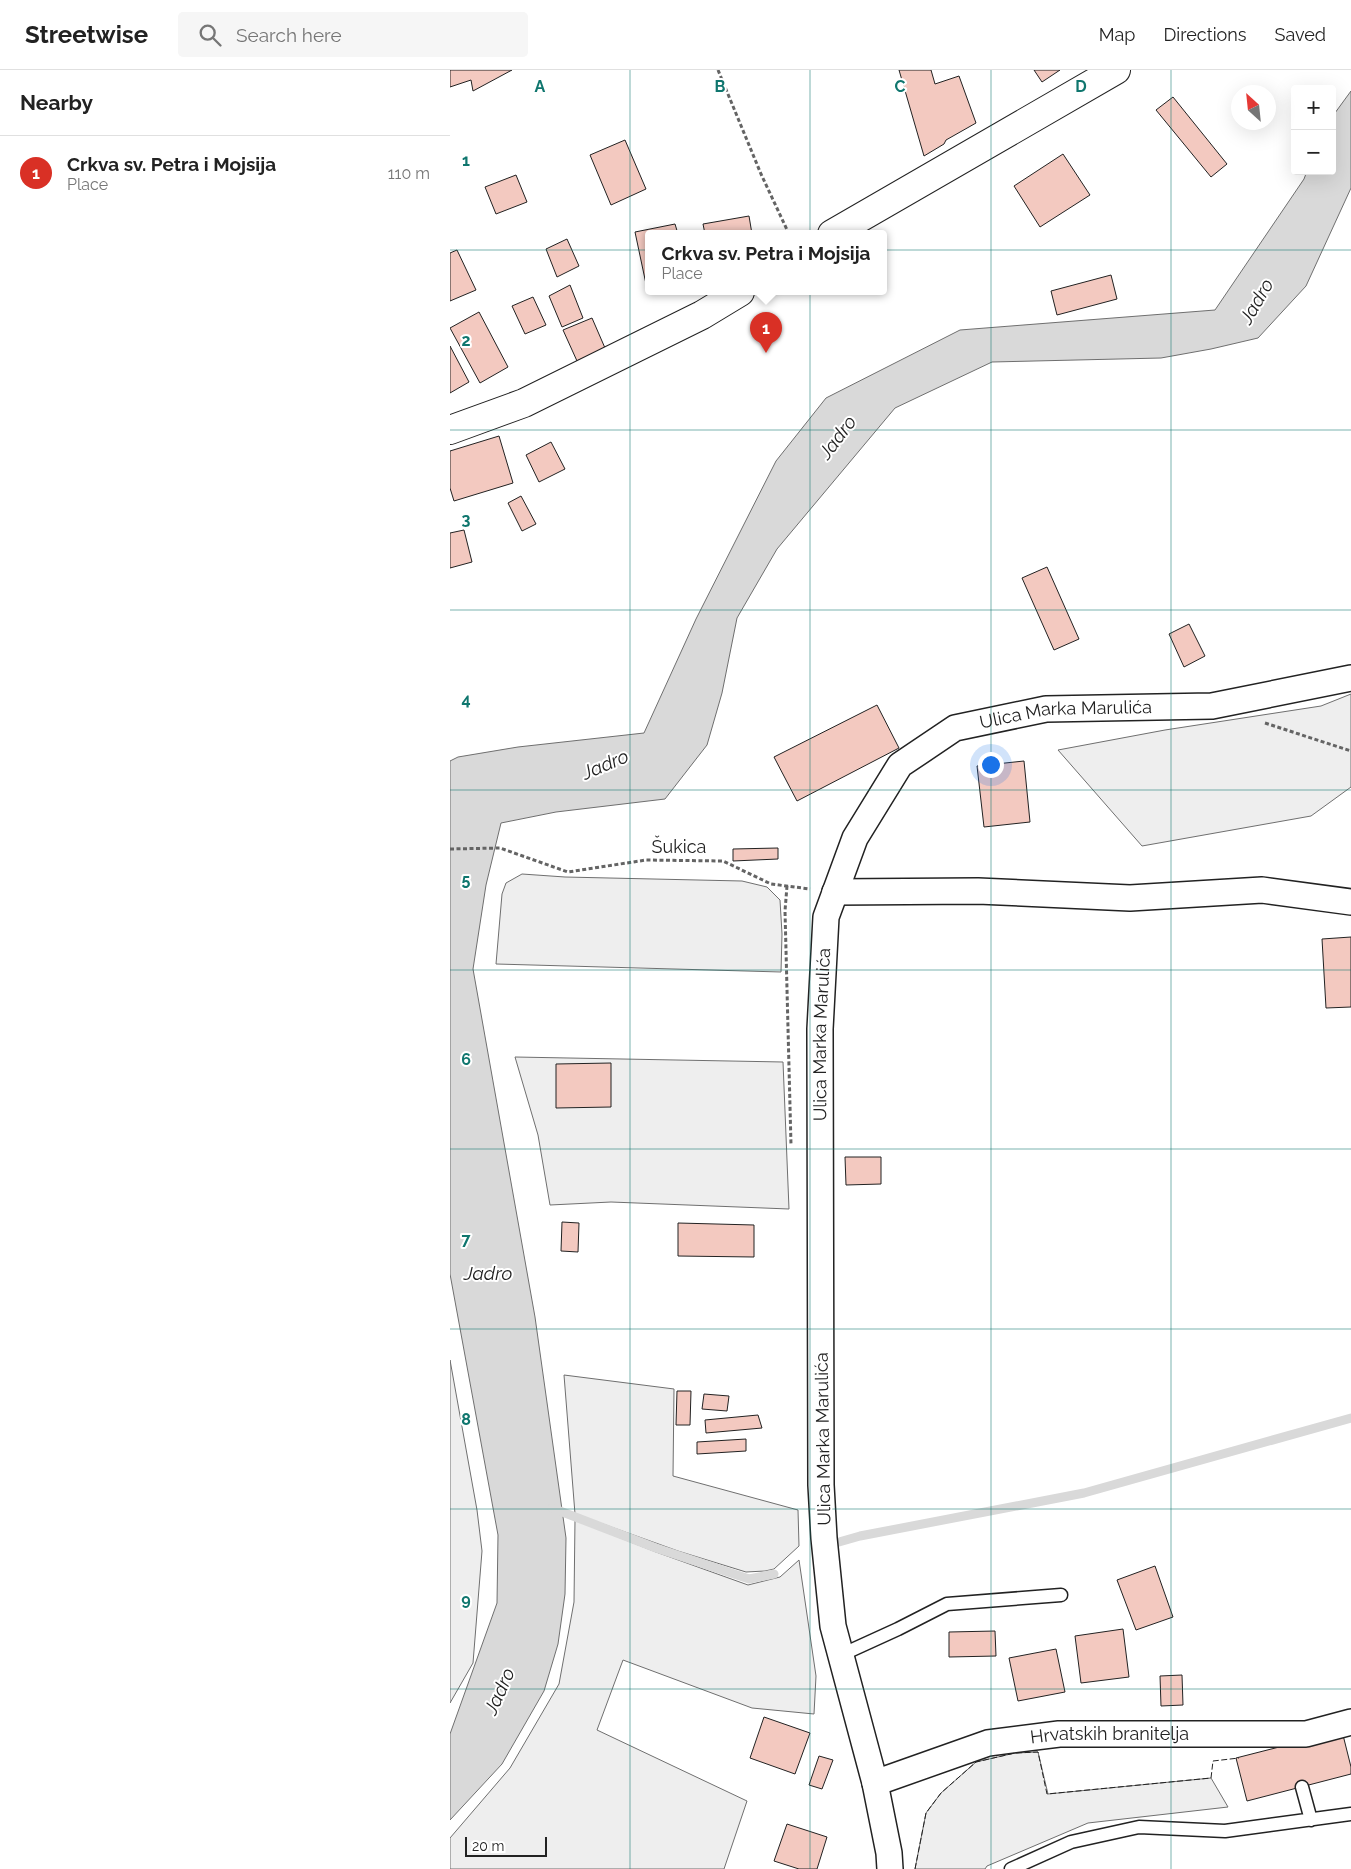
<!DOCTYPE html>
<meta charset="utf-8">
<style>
body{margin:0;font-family:Raleway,sans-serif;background:#f6f6f6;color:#222}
.controls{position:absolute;right:15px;top:15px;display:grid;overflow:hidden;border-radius:5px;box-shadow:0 5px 20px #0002}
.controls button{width:45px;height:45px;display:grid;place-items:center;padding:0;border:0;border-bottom:1px solid #e0e0e0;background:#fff;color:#222;font:25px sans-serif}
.compass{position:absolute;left:781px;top:15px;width:45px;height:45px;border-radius:50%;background:#fff;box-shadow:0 5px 20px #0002;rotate:333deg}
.scale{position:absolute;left:15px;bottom:12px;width:82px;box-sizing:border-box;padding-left:5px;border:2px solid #222;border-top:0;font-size:14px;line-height:18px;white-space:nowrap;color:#222;-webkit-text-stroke:4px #fff;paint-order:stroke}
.you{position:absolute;left:540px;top:694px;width:18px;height:18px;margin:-12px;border:4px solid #fff;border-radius:50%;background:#1a73e8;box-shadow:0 0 0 8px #1a73e833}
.badge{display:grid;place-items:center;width:32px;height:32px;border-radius:50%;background:#d93025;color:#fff;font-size:16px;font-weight:700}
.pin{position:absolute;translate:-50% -41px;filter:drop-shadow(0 1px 2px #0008)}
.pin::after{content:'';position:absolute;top:26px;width:18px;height:15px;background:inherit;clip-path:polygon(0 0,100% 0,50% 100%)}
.popup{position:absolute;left:195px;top:160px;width:242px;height:65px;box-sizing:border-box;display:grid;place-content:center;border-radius:5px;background:#fff;filter:drop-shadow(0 1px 4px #0005);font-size:16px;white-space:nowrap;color:#767676}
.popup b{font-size:19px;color:#222}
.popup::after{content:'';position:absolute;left:50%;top:100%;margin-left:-10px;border:10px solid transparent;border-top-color:#fff}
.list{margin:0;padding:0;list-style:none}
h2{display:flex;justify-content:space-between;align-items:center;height:65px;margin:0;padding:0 20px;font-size:21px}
h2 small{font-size:16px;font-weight:400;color:#767676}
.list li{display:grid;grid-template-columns:32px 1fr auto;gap:15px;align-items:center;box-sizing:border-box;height:75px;padding:0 20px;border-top:1px solid #e0e0e0}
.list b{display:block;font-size:19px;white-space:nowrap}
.list p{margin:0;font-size:16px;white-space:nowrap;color:#767676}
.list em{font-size:16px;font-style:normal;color:#767676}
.icon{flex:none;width:28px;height:28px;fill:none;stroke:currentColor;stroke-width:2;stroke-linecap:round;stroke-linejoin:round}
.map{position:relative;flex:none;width:901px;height:1799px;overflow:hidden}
header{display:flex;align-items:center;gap:30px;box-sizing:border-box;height:70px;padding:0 25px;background:#fff;border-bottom:1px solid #e0e0e0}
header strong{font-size:24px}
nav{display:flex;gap:28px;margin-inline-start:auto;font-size:18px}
.search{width:350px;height:45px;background:#f6f6f6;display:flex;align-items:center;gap:12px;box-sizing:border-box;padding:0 18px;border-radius:5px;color:#767676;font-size:19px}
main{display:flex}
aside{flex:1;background:#fff}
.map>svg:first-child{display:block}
.green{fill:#eee;stroke:#6f6f6f}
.water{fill:#d9d9d9;stroke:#6f6f6f}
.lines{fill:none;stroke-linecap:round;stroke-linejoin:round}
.stream{stroke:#d9d9d9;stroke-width:9}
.building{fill:#f3c9c0;stroke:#222}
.lane-casing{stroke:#222;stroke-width:15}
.street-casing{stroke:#222;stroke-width:28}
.secondary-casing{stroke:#222;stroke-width:30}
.path{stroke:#646464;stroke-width:3;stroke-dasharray:4 2.5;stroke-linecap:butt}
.lane{stroke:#fff;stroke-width:12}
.street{stroke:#fff;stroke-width:25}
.secondary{stroke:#fff;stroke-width:28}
.fence{stroke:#222;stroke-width:1;stroke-dasharray:6 2.5;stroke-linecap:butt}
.grid{fill:none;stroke:#0f766e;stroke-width:1;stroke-opacity:0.55}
.labels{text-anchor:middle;stroke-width:4;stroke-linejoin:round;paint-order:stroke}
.street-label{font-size:18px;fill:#222;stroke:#fff}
.water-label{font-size:19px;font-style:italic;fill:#222;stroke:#fff}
.grid-label{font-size:16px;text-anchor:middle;font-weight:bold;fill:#0f766e;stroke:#fff;stroke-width:4;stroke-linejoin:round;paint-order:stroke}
</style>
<header>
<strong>Streetwise</strong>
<div class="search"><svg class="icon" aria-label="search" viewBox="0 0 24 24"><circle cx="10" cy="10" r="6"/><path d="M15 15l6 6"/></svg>Search here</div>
<nav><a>Map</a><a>Directions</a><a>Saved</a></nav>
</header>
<main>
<aside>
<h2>Nearby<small></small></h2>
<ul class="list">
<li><span class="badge">1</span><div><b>Crkva sv. Petra i Mojsija</b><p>Place</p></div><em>110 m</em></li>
</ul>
</aside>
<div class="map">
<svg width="901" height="1799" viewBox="0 0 901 1799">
<rect width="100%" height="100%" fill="#fff"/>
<path class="green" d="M901 624V717L861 746 692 776 608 680 715 660 871 636Z
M72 804 115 807 292 811 317 817 330 830 332 864 331 902 46 894 52 824 56 813Z
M65 987 333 992 339 1139 161 1132 100 1135 88 1065Z
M0 1290 27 1440 32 1481 23 1593 0 1633Z
M114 1305 224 1319 223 1406 348 1440 349 1476 324 1499 315 1501 296 1502 228 1481 125 1444Z
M125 1450 206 1482 298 1515 330 1507 349 1490 366 1606 364 1644 302 1638 173 1590 147 1660 297 1731 274 1799H0V1768L60 1698 109 1614 124 1532Z
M588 1682 598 1724 761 1708 778 1737 638 1753 537 1796 535 1799H465L476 1743 491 1723 526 1692 565 1683Z"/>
<path class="water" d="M901 21V118L856 216 808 268 761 279 711 288 542 292 445 338 327 479 287 548 272 623 257 675 215 729 106 742 51 753 36 815 23 899 85 1247 116 1468 115 1524 108 1574 94 1621 52 1694 0 1750V1664L47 1533 48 1465 0 1204V691L8 687 68 677 194 663 246 549 326 391 376 328 510 260 765 240 854 109 857 101H882V47Z"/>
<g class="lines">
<path class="stream" d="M102 1438 206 1478 299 1509 324 1504
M389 1472 410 1466 634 1423 901 1348"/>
</g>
<path class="building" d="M0 0H62L23 21 21 10 0 17Z
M449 0H481L485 14 509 6 526 53 496 70 494 74 474 86Z
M584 0H610L592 12Z
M723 27 777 94 761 107 706 40Z
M175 70 196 119 161 135 140 85Z
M613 84 640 125 590 157 564 116Z
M66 105 77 132 46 144 35 117Z
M299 146 302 164H255L253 154Z
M225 154 228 164H198V213L196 214 185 162Z
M117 169 129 196 107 207 96 179Z
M7 180 26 220 0 231V183Z
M661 205 667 229 607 245 601 221Z
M120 215 133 248 112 257 99 226Z
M83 227 96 255 75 264 62 236Z
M29 242 58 297 30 313 0 258Z
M142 248 155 278 127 291 113 260Z
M0 276 19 312 0 323Z
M49 366 63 413 4 431 0 418V381Z
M101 372 115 399 89 412 76 385Z
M71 426 86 454 72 461 58 433Z
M14 460 22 492 0 498V463Z
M597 497 629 569 604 580 572 508Z
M739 554 755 586 734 597 719 564Z
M427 635 449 678 347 731 324 687Z
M574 691 580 752 534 757 527 696Z
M328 778V789L283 791V779Z
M901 867V937L876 938 872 869Z
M161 993V1037L106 1038V994Z
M395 1087H431V1114L396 1115Z
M112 1152 129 1153 128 1182 111 1181Z
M228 1153 304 1155V1187L228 1186Z
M227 1321H241L240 1355H226Z
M254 1324 279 1326 277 1341 252 1339Z
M308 1345 312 1358 256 1363 255 1350Z
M296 1369V1381L247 1384V1372Z
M705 1496 723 1547 686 1560 667 1510Z
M673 1559 679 1607 631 1613 625 1566Z
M545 1561 546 1586 499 1587V1562Z
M606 1579 615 1622 568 1631 559 1588Z
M732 1605 733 1635 711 1636 710 1606Z
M314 1647 360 1663 345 1704 300 1688Z
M892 1661 901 1697V1704L797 1731 786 1688Z
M369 1686 383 1690 372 1719 359 1715Z
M337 1754 377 1767 367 1799H349L324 1791Z"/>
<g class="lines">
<defs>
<path id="lane" d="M391 1585 448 1559 497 1534 611 1525
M852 1717 861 1750
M561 1799 621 1772 689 1757 775 1761 901 1744"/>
<g id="street">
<path d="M385 822 528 821 680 828 812 820 901 832"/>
<path id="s1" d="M425 1713 538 1673 609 1664H856L901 1652"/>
<path id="s2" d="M440 1799 439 1783 425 1713 383 1556 374 1468 371 1415 370 959 376 847 405 768 450 695 505 658 596 639 762 636 901 608"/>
</g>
<path id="secondary" d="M382 164 666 0
M0 360 74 333 252 245 290 222"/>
</defs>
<use href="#lane" class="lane-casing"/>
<use href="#street" class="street-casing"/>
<use href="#secondary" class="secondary-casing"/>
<path class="path" d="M268 0 311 104 339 164
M815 653 901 681
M0 779 50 778 118 802 196 790 273 791 321 814 360 819
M337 816 335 841 341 1075"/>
<use href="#lane" class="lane"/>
<use href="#street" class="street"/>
<use href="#secondary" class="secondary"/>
<path class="fence" d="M465 1799 476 1743 491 1723 526 1692 565 1683 588 1682 597 1724 761 1708 763 1691 789 1688"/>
</g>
<path class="grid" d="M180 0V1799M360 0V1799M541 0V1799M721 0V1799M0 180H901M0 360H901M0 540H901M0 720H901M0 900H901M0 1079H901M0 1259H901M0 1439H901M0 1619H901"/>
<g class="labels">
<g class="street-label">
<text dy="6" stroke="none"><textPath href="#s2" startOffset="1308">Ulica Marka Marulića</textPath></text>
<text x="229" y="783">Šukica</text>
<text dy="6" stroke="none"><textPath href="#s2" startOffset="842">Ulica Marka Marulića</textPath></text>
<text transform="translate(373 1369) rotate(-91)" y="6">Ulica Marka Marulića</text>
<text dy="6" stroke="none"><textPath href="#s1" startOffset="242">Hrvatskih branitelja</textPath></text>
</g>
<g class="water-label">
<text transform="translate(806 231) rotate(-60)" y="7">Jadro</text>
<text transform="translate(387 367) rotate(-53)" y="7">Jadro</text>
<text transform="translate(155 694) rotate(-23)" y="7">Jadro</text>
<text x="38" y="1210">Jadro</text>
<text transform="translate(49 1621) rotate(-66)" y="7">Jadro</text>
</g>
</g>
<g class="grid-label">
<text x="90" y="22">A</text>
<text x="270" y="22">B</text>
<text x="450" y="22">C</text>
<text x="631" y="22">D</text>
<text x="16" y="96">1</text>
<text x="16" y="276">2</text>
<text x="16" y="455">3</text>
<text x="16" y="635">4</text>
<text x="16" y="815">5</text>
<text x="16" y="995">6</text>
<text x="16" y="1175">7</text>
<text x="16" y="1355">8</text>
<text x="16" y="1535">9</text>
</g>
</svg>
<div class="controls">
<button>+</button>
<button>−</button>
</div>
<svg class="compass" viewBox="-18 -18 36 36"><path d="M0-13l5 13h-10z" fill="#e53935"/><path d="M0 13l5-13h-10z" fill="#767676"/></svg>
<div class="scale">20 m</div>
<div class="you"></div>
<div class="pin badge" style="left:316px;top:283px">1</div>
<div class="popup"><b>Crkva sv. Petra i Mojsija</b>Place</div>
</div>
</main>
